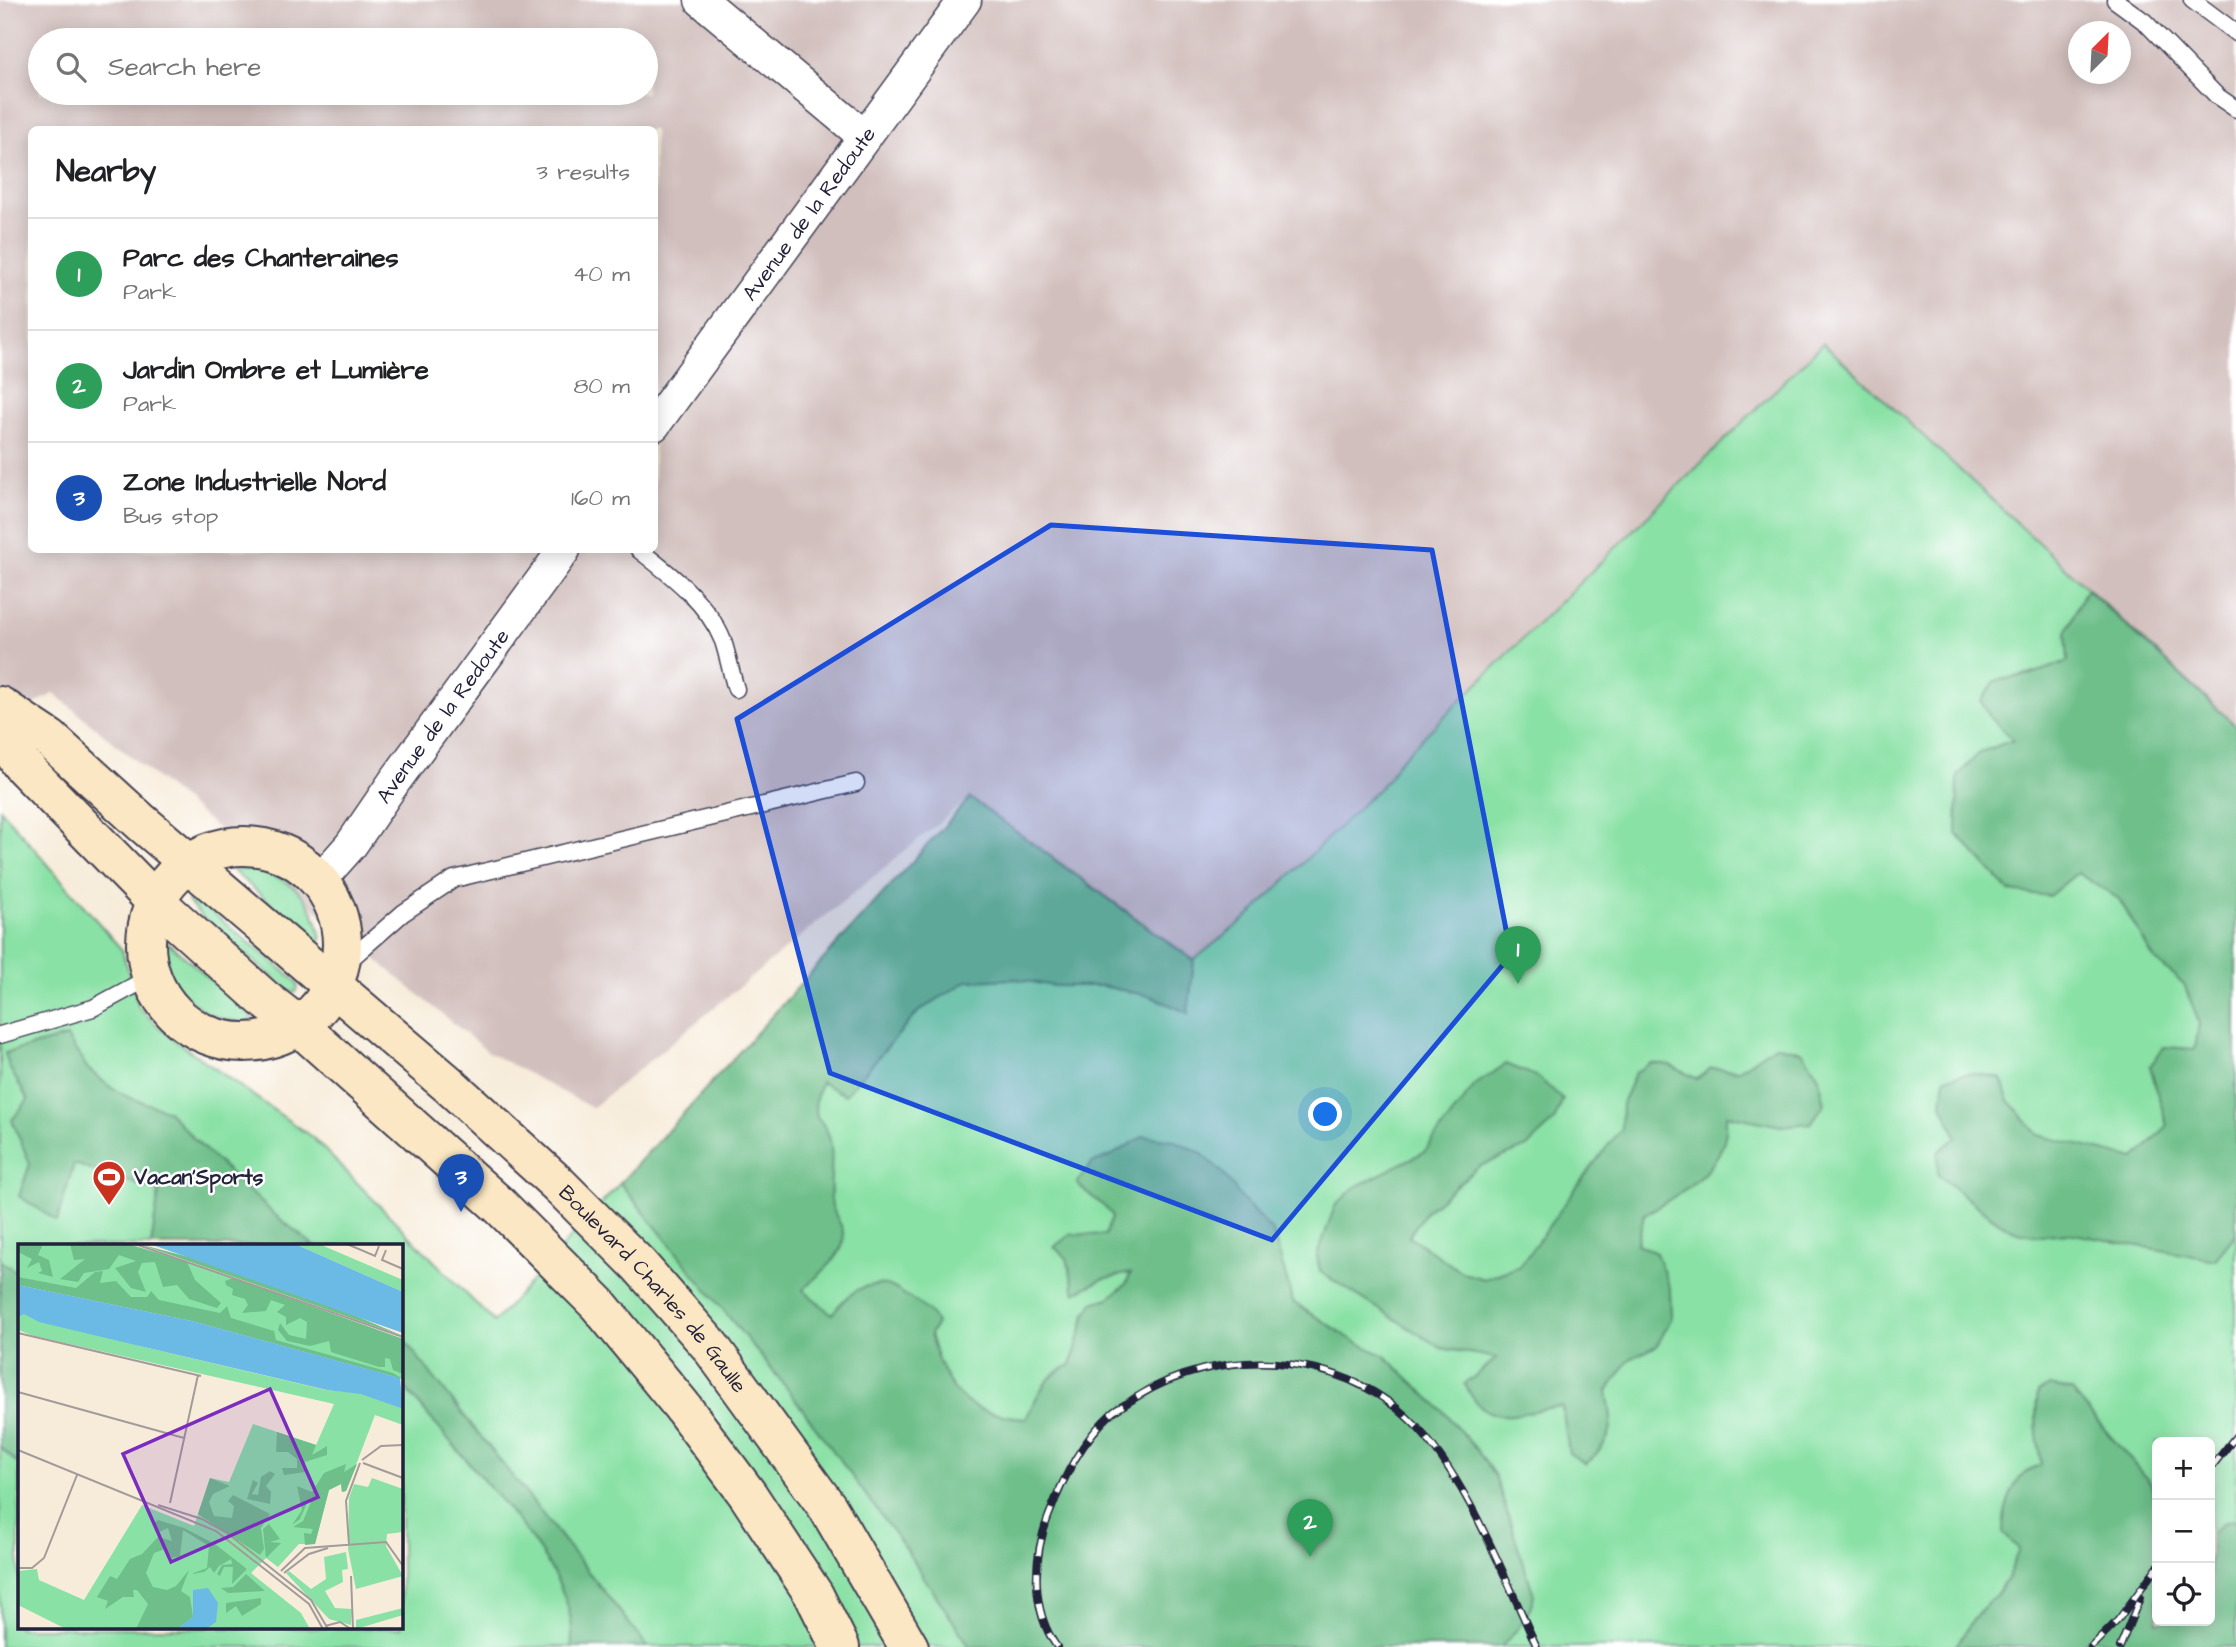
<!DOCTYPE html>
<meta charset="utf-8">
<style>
body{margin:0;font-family:"Architects Daughter",sans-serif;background:#f6f6f6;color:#202124}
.controls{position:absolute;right:21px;bottom:21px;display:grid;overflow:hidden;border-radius:10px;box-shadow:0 4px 18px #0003}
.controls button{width:63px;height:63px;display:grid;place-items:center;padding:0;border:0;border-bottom:2px solid #e0e0e0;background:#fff;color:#202124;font:35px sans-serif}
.compass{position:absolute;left:2068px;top:21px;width:63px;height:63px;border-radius:50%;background:#fff;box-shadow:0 4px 18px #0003;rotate:24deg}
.you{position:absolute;left:1326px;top:1115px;width:24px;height:24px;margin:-18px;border:5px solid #fff;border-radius:50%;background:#1a73e8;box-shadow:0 0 0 10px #1a73e833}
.badge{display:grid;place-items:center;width:46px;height:46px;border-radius:50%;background:#ea580c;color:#fff;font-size:23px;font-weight:700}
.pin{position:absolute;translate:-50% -58px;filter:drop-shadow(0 2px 4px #0008)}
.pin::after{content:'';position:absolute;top:37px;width:24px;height:21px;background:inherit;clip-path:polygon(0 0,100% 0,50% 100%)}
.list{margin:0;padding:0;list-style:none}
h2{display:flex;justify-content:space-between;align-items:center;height:91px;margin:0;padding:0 28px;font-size:30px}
h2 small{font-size:23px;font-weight:400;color:#757577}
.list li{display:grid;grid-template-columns:46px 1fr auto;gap:21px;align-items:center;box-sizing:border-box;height:112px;padding:0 28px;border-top:2px solid #e0e0e0}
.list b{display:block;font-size:26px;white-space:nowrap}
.list p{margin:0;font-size:23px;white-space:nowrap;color:#757577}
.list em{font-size:23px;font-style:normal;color:#757577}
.icon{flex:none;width:38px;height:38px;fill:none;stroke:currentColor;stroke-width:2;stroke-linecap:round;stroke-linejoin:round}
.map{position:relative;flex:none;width:2236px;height:1647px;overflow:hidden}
.search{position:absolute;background:#fff;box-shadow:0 4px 18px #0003;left:28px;top:28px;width:630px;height:77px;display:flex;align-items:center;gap:18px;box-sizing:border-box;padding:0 24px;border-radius:38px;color:#757577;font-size:26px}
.panel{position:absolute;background:#fff;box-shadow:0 4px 18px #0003;left:28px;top:126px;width:630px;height:427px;border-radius:10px}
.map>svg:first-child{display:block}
.industrial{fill:#d1bfbd;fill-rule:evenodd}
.green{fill:#89e1a5;stroke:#568270;stroke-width:2;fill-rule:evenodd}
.forest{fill:#6ebf8a;stroke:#487062;stroke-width:2}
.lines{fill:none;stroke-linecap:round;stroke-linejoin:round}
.service-casing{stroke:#424053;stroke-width:19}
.minor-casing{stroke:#424053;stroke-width:35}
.secondary-casing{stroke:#424053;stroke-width:42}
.service{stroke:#fff;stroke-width:16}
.minor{stroke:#fff;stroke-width:32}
.secondary{stroke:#fbe7c3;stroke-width:38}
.rail-casing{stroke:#22223b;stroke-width:8}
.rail{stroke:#fff;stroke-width:5;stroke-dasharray:16;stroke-linecap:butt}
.marked{fill:#1d4ed8;fill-opacity:0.2;stroke:#1d4ed8;stroke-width:5;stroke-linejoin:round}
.labels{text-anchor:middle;stroke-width:5;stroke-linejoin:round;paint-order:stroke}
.street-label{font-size:21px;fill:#22223b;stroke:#fff}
.poi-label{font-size:21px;font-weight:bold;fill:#22223b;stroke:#fff;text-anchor:start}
.inset-road{fill:none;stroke:#a29b9a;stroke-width:2}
.view{fill:#7b2cbf;fill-opacity:0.15;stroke:#7b2cbf;stroke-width:3.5}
.inset-edge{fill:none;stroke:#22223b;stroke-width:3.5}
</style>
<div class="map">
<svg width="2236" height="1647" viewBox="0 0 2236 1647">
<rect width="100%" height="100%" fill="#fff"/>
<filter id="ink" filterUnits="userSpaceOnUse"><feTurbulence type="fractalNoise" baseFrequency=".0143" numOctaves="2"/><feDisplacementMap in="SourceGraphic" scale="14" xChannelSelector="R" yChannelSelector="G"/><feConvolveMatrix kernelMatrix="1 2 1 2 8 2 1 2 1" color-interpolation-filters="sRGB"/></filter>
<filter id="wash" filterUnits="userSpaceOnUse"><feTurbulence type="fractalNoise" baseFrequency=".00686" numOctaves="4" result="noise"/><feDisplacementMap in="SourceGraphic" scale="28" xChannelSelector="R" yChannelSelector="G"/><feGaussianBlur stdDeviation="1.57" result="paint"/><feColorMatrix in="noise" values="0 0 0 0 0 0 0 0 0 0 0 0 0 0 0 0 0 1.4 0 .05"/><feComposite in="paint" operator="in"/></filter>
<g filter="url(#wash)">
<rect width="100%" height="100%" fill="#f7ecda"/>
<path class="industrial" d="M0 0H2236V726L1823 343 1397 762 1390 777 1251 914 1194 961 969 798 592 1108 488 1052 54 693 0 724ZM2078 32H2120V74H2078ZM40 40H646V93H40ZM32 130H654V550H32Z"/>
<path class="green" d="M1823 343 2236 726V1647H0V809L122 950 139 1008 169 1036 313 1138 494 1322 970 798 1194 960 1251 914 1390 777 1397 763ZM19 1246H401V1628H19ZM2157 1442H2210V1621H2157Z
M247 869C290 876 313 895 321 939L319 942 317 943 232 870Z
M191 895 296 981 298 987 295 993 289 991 202 917 188 901Z
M165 943 170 944 251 1016 252 1021C217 1028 176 998 167 964 165 957 163 950 165 943Z"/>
<path class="forest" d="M2086 589 2236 726V1234L2215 1260 2068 1233C2052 1235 2034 1236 2018 1232 2000 1227 1955 1188 1938 1175V1152L1957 1137 1942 1104 1945 1078 1970 1073 2001 1078 2008 1099 2038 1135 2135 1159 2167 1126 2150 1066 2164 1047 2195 1049 2199 1023 2184 984 2155 960 2119 899 2077 873 2049 896 2009 891 1957 834 1958 776 1980 752 2013 740 1990 717 1981 701 1995 681 2032 674 2068 661 2066 633Z
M970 798 1194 961 1188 1013 1150 996 1102 986H1053L1016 979 967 981 919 1011 845 1095 821 1082 815 1102 817 1118C842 1138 826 1178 832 1206 836 1220 848 1230 842 1246 834 1265 816 1276 803 1290L832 1314C845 1296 862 1282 886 1285 894 1286 904 1295 910 1298 922 1305 931 1312 937 1324L930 1334C937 1361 949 1395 977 1408 991 1414 1010 1416 1026 1419 1037 1396 1045 1374 1071 1365L1086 1314 1093 1303 1109 1298 1126 1284 1131 1273 1103 1279 1075 1293 1067 1258 1054 1247 1071 1234 1105 1235 1112 1216C1104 1202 1087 1196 1077 1183L1092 1163 1112 1155 1144 1136 1174 1140 1201 1153 1223 1173 1243 1200 1273 1232 1293 1302 1354 1341 1385 1356 1444 1412 1476 1449 1495 1476 1534 1595C1529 1617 1517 1631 1501 1647H970L902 1544 786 1387 620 1183Z
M67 1037 88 1069 110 1087 128 1097 167 1110 202 1147 274 1214 314 1246H151L159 1191 74 1164 57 1221 19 1196 30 1164 12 1120 28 1100 9 1067 5 1053Z
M1775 1045 1803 1052 1818 1075 1825 1103 1811 1123 1781 1126 1726 1115C1726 1122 1727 1130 1725 1137 1715 1177 1676 1195 1644 1215L1637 1244 1656 1253 1670 1288 1671 1319 1657 1346 1630 1359 1607 1392C1614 1429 1615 1436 1586 1464L1569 1453 1562 1406C1521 1410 1488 1434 1465 1384L1497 1358 1441 1348 1320 1272 1317 1256 1335 1206 1355 1187 1424 1152 1475 1085 1506 1064 1536 1076 1563 1099 1554 1121 1527 1147 1478 1167 1426 1211 1409 1236 1463 1273 1484 1279 1520 1266 1589 1170 1621 1129 1622 1104 1635 1073 1651 1063 1670 1065 1697 1079 1711 1068 1739 1070Z
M0 1261 19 1273V1465L0 1447Z
M401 1336 648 1647H571C582 1587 510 1512 474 1469 449 1440 425 1412 401 1383Z
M2050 1386 2072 1391 2151 1484 2157 1507V1621H2210V1535L2224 1522 2236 1519V1647H2114L2112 1642 2091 1637 2080 1647H1955L1977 1614 1996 1595 2008 1577 2019 1549 2003 1533C2003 1514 2010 1486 2025 1473 2029 1469 2037 1467 2041 1464 2037 1439 2034 1418 2038 1392Z"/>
</g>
<g filter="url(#ink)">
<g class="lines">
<defs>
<path id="service" d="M2115 0 2145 22 2217 96 2236 109
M2192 0 2236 33
M639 550C670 574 708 603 723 641 728 656 731 673 736 689
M339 969 403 913 454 879 856 783
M0 1035 93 1008 152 976"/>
<g id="minor">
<path d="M701 0 865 137"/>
<path id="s1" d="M654 425 965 0"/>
<path id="s2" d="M320 880 351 845 394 782 564 550"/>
</g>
<g id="secondary">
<path id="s3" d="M0 706 50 739 141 822 448 1084 559 1185 639 1265 710 1346 828 1508 909 1647"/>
<path d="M0 731 21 764 155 901 263 998 299 1026 500 1206 598 1304 681 1405 748 1495 814 1595 840 1647"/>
<circle cx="244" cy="944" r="98"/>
</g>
</defs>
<use href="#service" class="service-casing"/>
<use href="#minor" class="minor-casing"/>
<use href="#secondary" class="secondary-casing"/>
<use href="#service" class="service"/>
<use href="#minor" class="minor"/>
<use href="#secondary" class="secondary"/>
<defs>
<path id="rail" d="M2210 1469 2236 1436
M1057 1647C1030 1609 1033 1556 1049 1515 1064 1476 1082 1440 1113 1412 1120 1407 1128 1403 1135 1398 1218 1345 1340 1350 1411 1421 1466 1475 1504 1577 1537 1647
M2091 1647 2118 1620 2157 1567
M2120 1647 2140 1598"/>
</defs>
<use href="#rail" class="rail-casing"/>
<use href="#rail" class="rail"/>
</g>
</g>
<path class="marked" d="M1051 525 1432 550 1511 955 1272 1240 830 1073 737 719Z"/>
<defs>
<symbol id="stadium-pin" viewBox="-11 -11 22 30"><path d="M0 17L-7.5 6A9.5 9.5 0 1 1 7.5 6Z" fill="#c8321e" stroke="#fff"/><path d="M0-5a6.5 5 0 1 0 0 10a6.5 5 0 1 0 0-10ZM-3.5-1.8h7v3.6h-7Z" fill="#fff"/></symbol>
</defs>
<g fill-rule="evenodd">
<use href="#stadium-pin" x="90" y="1158" width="38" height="52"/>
</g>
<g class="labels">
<g class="street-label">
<text dy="7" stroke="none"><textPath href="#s1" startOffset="262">Avenue de la Redoute</textPath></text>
<text dy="7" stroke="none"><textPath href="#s2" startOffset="205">Avenue de la Redoute</textPath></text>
<text dy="7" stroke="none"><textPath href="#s3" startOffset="877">Boulevard Charles de Gaulle</textPath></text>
</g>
<g class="poi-label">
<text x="134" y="1184">Vacan'Sports</text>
</g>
</g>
<g transform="translate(18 1244)">
<rect width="385" height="385" fill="#f7ecda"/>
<path d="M0 0H110L169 18 385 95V135L174 77 0 41ZM277 0H301L385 36V48ZM5 69 126 103 308 146 343 149 385 165V181L357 171 328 247 324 248 323 240 311 246 297 300H281L260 323 248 314 233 329 283 369 292 385H48L0 361V327L19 325 21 336 66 356 124 261 176 282 192 234 211 238 235 180 298 201 316 160 16 92 0 86V73ZM354 234 385 245V288L369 290 368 302 385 332 338 345 330 305 331 254 336 240 350 243ZM328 308 330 325 324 326 325 338 307 347 317 364 334 365 333 381 311 375 268 329 271 327 293 345 308 335 306 313ZM385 364V371L338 385V376Z" fill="#89e1a5"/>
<path d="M0 0H25L20 11 31 16 35 33 20 29 24 27 21 18 9 24 14 15 0 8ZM52 0H110L169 18 177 36 203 59 199 64 171 55 159 41 145 43 137 18 124 19 120 28 128 48 113 44 97 24 118 17 101 11 91 25 66 29 60 38 42 35 67 15 56 16ZM121 0 182 16 303 57 385 92ZM85 27 82 39 98 37 113 53H129L133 47 141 56 202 69 209 62 213 74 256 87 258 96 375 129 385 135 174 77 0 41V33L58 44 77 28ZM215 34 385 95V130L375 126 372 115 367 114V123H361L313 108 311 97 292 102 269 97 260 86 262 79 271 91 288 95 289 78 282 74 268 81V73L259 68 267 61 253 56 248 67 224 69 230 61 227 55 214 51 215 45 208 41 207 37ZM259 188 298 201 294 211 309 202V211L287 218V228L266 231 264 224H279V215L270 208H258ZM328 220 326 228 339 220 328 247 324 248 323 240 311 246 297 300 287 301 286 289 293 290 295 285 275 283 285 277 293 258 290 257 282 275 274 281 284 266 279 242 294 248 306 229ZM252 227 257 230 248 242 253 248 252 260 229 255 235 236 240 239 234 250 240 251 243 233ZM192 234 212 242 195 250 191 258 196 272 214 274 216 262 210 257 215 251 252 270 243 284 246 305 242 311 180 270ZM140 276 166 284 197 300 229 325 214 340 215 323H206L202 332 199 330 204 321 214 320 213 315 201 322 196 329 192 323 186 328 173 330 189 324 191 302 165 286 162 312 154 314 147 305 136 309 128 329 135 343 149 346 158 342 171 326 163 347 172 353 175 373 159 385H118L130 360 119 346H115L116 353H105L87 365 90 357 79 353 92 332 99 335 112 315 124 310 140 293 154 297 150 284 141 288 136 279ZM251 280 262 295 252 298 263 299 248 314 245 285ZM228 330 247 347 210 349 203 344 215 343ZM243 354V360L224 372 218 362 208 369V359Z" fill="#6ebf8a"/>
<path d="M132 0H277L385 48V89ZM0 41 174 77 382 134 385 165 343 150 309 146 126 103 21 78 6 70 0 73ZM190 344 200 359 198 378 188 385H159L175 373V346Z" fill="#6bb9e5"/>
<path class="inset-road" d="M117 0 385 93M329 0 357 12 361 2M368 6 364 16 385 25M0 89 183 132M0 148 166 194M0 206 198 287 291 360 305 385M344 216 363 202 385 201M345 219 385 234M152 259 180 131M140 261 184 275 209 289 293 356 310 385M331 301 328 257 342 219M0 324H14L26 314 59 231M263 327 287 304 368 298 385 322M266 329 291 310 310 304M333 332 335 385M307 382 322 378 333 385"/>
<path class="view" d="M252 145 300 253 153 318 105 210Z"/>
<rect width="385" height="385" class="inset-edge"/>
</g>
</svg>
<div class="controls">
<button>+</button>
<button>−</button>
<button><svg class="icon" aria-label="locate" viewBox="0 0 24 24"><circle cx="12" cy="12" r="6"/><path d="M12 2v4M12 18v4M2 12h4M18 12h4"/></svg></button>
</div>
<svg class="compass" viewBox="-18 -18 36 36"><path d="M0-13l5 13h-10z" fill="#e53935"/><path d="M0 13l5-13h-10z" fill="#757577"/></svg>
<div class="you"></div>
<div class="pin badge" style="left:1518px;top:984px;background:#2e9e5b">1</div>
<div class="pin badge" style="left:1310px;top:1557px;background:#2e9e5b">2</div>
<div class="pin badge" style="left:461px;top:1212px;background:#1a4fb4">3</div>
<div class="search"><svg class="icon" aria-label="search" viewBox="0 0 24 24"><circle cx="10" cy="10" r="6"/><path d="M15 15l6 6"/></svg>Search here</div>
<section class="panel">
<h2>Nearby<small>3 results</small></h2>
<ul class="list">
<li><span class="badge" style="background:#2e9e5b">1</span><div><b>Parc des Chanteraines</b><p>Park</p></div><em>40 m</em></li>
<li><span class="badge" style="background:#2e9e5b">2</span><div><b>Jardin Ombre et Lumière</b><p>Park</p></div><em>80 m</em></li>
<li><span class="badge" style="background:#1a4fb4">3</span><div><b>Zone Industrielle Nord</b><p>Bus stop</p></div><em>160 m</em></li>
</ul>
</section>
</div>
